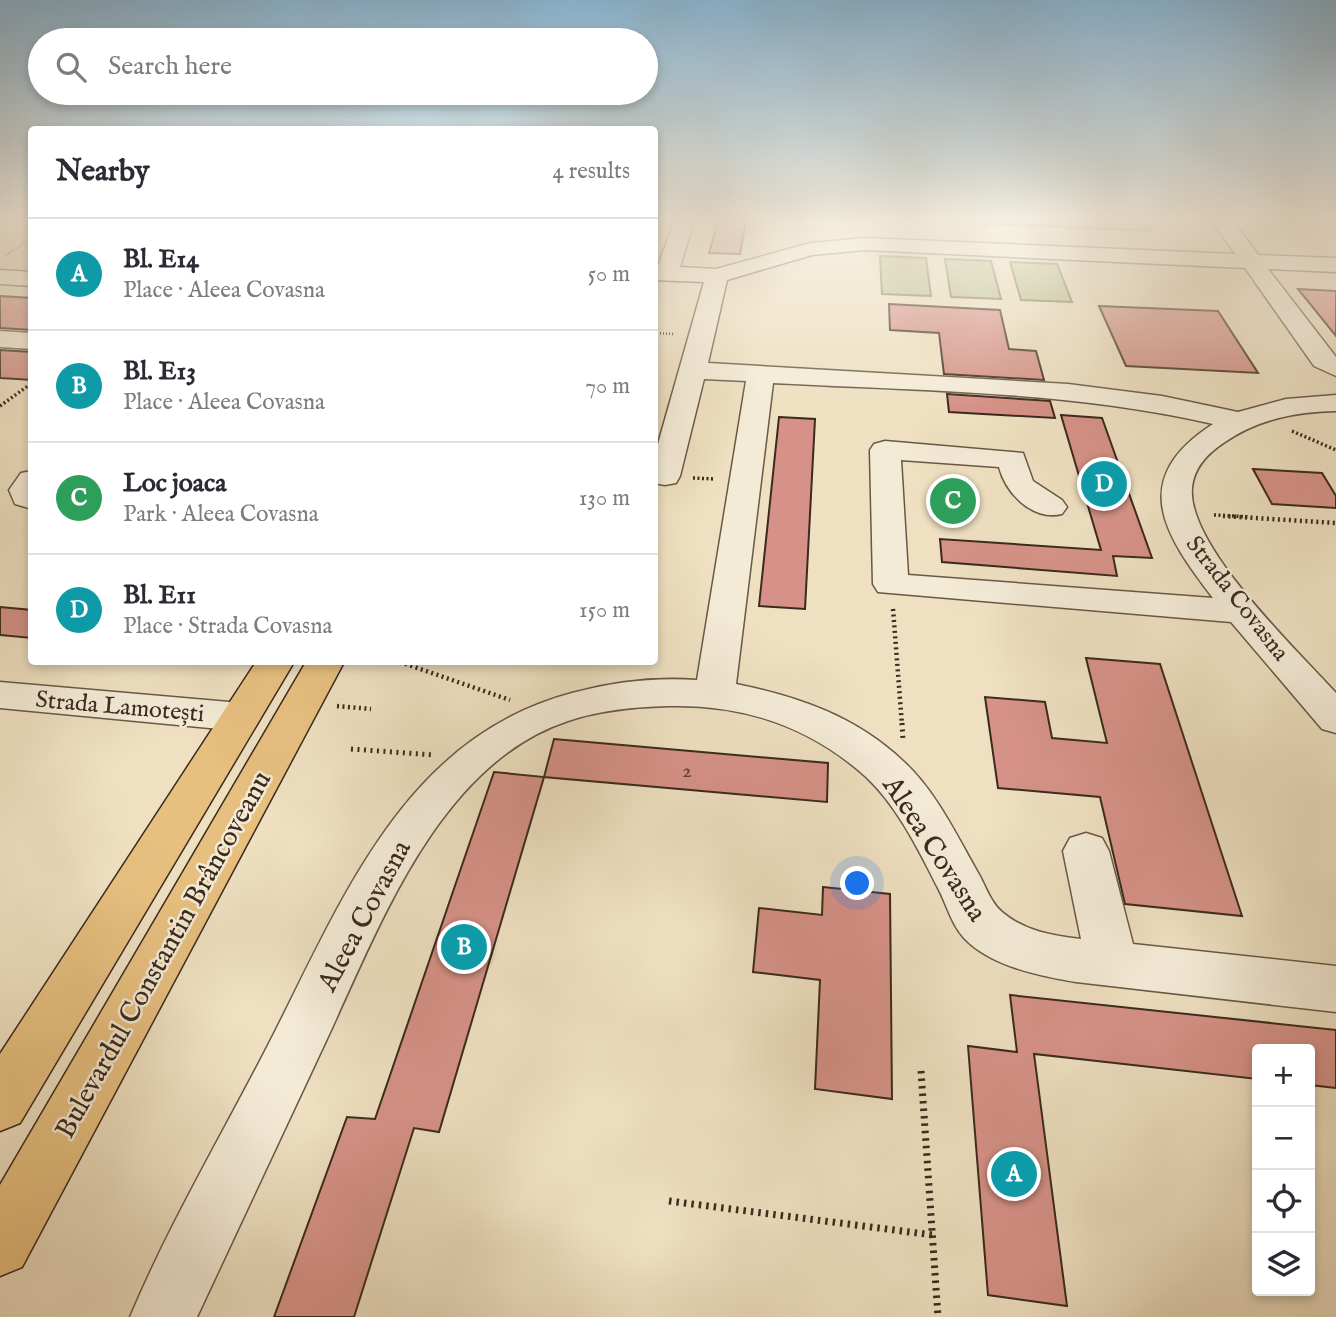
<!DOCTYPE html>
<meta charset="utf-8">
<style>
body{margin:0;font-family:"IM FELL English",serif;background:#f2f2f3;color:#2b2b33}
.controls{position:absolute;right:21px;bottom:21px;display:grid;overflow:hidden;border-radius:7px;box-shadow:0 4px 10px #0003}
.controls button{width:63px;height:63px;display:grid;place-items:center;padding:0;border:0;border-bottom:2px solid #e1e1e2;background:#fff;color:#2b2b33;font:35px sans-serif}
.you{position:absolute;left:858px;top:884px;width:24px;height:24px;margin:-18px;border:5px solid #fff;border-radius:50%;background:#1a73e8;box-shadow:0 0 0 10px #1a73e833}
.badge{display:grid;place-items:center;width:46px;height:46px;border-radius:50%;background:#8f2418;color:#fff;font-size:23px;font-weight:700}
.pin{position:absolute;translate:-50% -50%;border:4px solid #fff;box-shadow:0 2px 7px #0006}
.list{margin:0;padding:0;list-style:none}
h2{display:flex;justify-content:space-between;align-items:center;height:91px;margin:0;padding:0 28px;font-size:30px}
h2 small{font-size:23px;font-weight:400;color:#7c7c81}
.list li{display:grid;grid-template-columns:46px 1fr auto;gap:21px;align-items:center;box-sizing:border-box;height:112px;padding:0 28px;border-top:2px solid #e1e1e2}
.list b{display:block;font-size:26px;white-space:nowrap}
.list p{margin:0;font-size:23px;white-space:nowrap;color:#7c7c81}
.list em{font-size:23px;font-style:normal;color:#7c7c81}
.icon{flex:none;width:38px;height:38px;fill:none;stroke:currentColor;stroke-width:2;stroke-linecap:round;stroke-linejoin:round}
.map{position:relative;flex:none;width:1336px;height:1317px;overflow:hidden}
.search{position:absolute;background:#fff;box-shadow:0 4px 10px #0003;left:28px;top:28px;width:630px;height:77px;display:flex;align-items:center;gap:18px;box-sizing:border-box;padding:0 24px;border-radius:38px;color:#7c7c81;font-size:26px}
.panel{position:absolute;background:#fff;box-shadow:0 4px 10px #0003;left:28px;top:126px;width:630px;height:539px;border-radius:7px}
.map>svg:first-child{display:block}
.green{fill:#bcc190;stroke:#7c7656;stroke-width:2}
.building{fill:#d69288;stroke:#3b2a1d;stroke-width:2}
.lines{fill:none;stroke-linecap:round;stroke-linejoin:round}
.minor-casing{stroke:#685846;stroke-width:3}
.major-casing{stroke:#3b2a1d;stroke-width:3}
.path-far4{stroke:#3b2a1d;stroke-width:2.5;stroke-dasharray:1 2;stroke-linecap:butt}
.path-far3{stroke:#3b2a1d;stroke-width:3.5;stroke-dasharray:2 2.5;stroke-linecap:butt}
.path-far2{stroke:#3b2a1d;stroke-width:4.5;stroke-dasharray:2 3.5;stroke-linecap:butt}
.path-far1{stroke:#3b2a1d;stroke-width:5;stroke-dasharray:2 4.5;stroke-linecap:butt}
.path{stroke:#3b2a1d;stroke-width:7;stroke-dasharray:2.5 5;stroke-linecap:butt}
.minor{fill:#f4ebd7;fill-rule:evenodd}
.major{fill:#e7c080;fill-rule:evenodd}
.labels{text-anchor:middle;stroke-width:5;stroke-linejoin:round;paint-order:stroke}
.number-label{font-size:21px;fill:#624438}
.street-label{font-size:24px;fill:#3b2a1d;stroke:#f4ebd7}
.near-street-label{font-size:28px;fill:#3b2a1d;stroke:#f4ebd7}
</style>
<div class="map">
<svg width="1336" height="1317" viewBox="0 0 1336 1317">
<rect width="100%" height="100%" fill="#eee0c1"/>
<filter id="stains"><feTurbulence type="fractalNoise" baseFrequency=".00286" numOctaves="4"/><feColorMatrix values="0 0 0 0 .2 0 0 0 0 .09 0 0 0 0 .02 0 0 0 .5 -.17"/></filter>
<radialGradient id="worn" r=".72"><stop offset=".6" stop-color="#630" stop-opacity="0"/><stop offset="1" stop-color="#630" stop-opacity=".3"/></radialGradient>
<path class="green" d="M992 221H1147L1152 231 992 224Z
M880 256 926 258 931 296 882 294Z
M945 259 991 261 1001 299 951 297Z
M1010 262 1057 264 1072 302 1021 300Z"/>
<path class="building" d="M718 221H746L740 254 709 253Z
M1298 289 1336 291V336Z
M0 296 32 298V330L0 328Z
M889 304 1000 310 1009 349 1036 351 1044 380 944 374 939 333 890 330Z
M1099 306 1218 311 1258 373 1126 366Z
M0 350 32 352V380L0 378Z
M947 394 1050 401 1055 418 949 412Z
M1061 415 1102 418 1152 558 1113 556 1117 576 942 562 940 539 1101 550Z
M779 417 815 419 805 609 759 606Z
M1253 469 1322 473 1336 496V508L1272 504Z
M0 607 32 610V638L0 635Z
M1086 658 1160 664 1242 916 1125 904 1100 797 998 788 985 697 1045 702 1052 738 1107 743Z
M554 739 828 763 827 802 544 777Z
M494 772 544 777 439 1132 414 1128 354 1317H274L347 1117 375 1119Z
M823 887 890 894 892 1099 815 1089 820 980 753 972 759 908 822 915Z
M1010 995 1336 1030V1088L1310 1085V1049H1257V1079L1034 1054 1067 1306 988 1295 968 1046 1017 1052Z"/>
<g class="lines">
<defs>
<path id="minor" d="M674 221H694L680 267 716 269 810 243 865 238 1235 254 1212 221H1233L1258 255 1336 258V272L1268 269 1336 357V376L1314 366 1245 268 865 250 812 255 727 280 708 363 1068 384 1162 396 1238 412 1286 399 1336 395V411C1295 412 1259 419 1225 442 1208 453 1194 467 1192 488 1187 546 1298 651 1336 693V733L1322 729 1231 622 878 592 873 584 870 450 874 444 885 441 1023 453 1033 481 1062 500 1067 507 1062 514C1033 521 1006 494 999 467L901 460 908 575 1213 598C1163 533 1128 479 1213 424 1070 391 920 391 773 383L736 684C799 697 855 716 903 761 935 790 956 834 977 871 985 884 990 902 1002 912 1024 931 1053 936 1081 939L1063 851 1070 838 1086 833 1102 838 1109 851 1133 944 1336 966V1012L1076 982C1040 976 990 966 964 938 952 925 947 906 939 890 919 851 898 807 866 777 811 727 743 704 668 706 634 707 600 710 568 721 438 764 379 928 326 1041 283 1133 240 1225 197 1317H130C168 1227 219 1140 264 1053 339 909 399 739 572 693 612 682 655 677 697 680L746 381 704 379 680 476 676 483 665 485 654 483V458L704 282 654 280V266H658Z
M0 270 32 272V286L0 284Z
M0 331 32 333V349L0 347Z
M32 471V509L15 504 9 490 21 473Z
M0 682 241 703 255 707 261 717 255 727 241 731 0 708Z"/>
<path id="major" d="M256 662H294L20 1123 0 1131V1054Z
M306 662H344L22 1267 0 1276V1185Z"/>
</defs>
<use href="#minor" class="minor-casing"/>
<use href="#major" class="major-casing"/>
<path class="path-far4" d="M1148 221 1159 223 1167 237
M984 226 1000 221
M6 255 32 238
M654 333 674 334"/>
<path class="path-far3" d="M0 406 32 383
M1292 431 1336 450
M693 478 715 479
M1214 515 1250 517"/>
<path class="path-far2" d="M1223 516 1336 523
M893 609 902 725
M400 662 510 700
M337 706 371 709"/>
<path class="path-far1" d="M902 723 903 740
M351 749 434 755"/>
<path class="path" d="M921 1071 938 1317
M669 1201 933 1235"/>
<use href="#minor" class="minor"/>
<use href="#major" class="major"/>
</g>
<linearGradient id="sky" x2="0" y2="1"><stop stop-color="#89b7d6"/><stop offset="0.54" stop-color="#f7f1e3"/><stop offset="1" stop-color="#f7f1e3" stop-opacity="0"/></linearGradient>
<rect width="1336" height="406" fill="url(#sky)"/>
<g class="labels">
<g class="number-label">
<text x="687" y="777">2</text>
</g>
<g class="street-label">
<text transform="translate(1238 598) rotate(52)" y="8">Strada Covasna</text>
<text transform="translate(120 706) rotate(5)" y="8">Strada Lamotești</text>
</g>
<g class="near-street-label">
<text transform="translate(936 848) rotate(57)" y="10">Aleea Covasna</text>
<text transform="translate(363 915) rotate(-62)" y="10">Aleea Covasna</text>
<text transform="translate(162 954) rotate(-61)" y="10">Bulevardul Constantin Brâncoveanu</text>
</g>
</g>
<rect width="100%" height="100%" filter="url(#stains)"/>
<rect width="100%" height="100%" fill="url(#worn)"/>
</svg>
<div class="controls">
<button>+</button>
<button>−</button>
<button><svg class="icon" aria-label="locate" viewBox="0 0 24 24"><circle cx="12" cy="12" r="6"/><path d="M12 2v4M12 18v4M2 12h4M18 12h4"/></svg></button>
<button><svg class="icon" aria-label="layers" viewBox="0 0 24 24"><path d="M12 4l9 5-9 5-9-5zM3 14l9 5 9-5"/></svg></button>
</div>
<div class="you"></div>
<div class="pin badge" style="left:1014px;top:1174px;background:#0f9aa8">A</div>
<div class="pin badge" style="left:464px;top:947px;background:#0f9aa8">B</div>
<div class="pin badge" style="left:953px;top:501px;background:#2e9e5b">C</div>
<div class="pin badge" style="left:1104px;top:484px;background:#0f9aa8">D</div>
<div class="search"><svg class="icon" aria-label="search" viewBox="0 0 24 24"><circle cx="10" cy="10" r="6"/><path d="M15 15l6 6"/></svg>Search here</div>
<section class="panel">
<h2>Nearby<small>4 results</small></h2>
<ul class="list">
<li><span class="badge" style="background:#0f9aa8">A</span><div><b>Bl. E14</b><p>Place · Aleea Covasna</p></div><em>50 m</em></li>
<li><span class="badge" style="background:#0f9aa8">B</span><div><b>Bl. E13</b><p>Place · Aleea Covasna</p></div><em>70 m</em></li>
<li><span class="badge" style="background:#2e9e5b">C</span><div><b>Loc joaca</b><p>Park · Aleea Covasna</p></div><em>130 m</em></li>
<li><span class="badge" style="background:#0f9aa8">D</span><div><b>Bl. E11</b><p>Place · Strada Covasna</p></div><em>150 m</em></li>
</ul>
</section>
</div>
